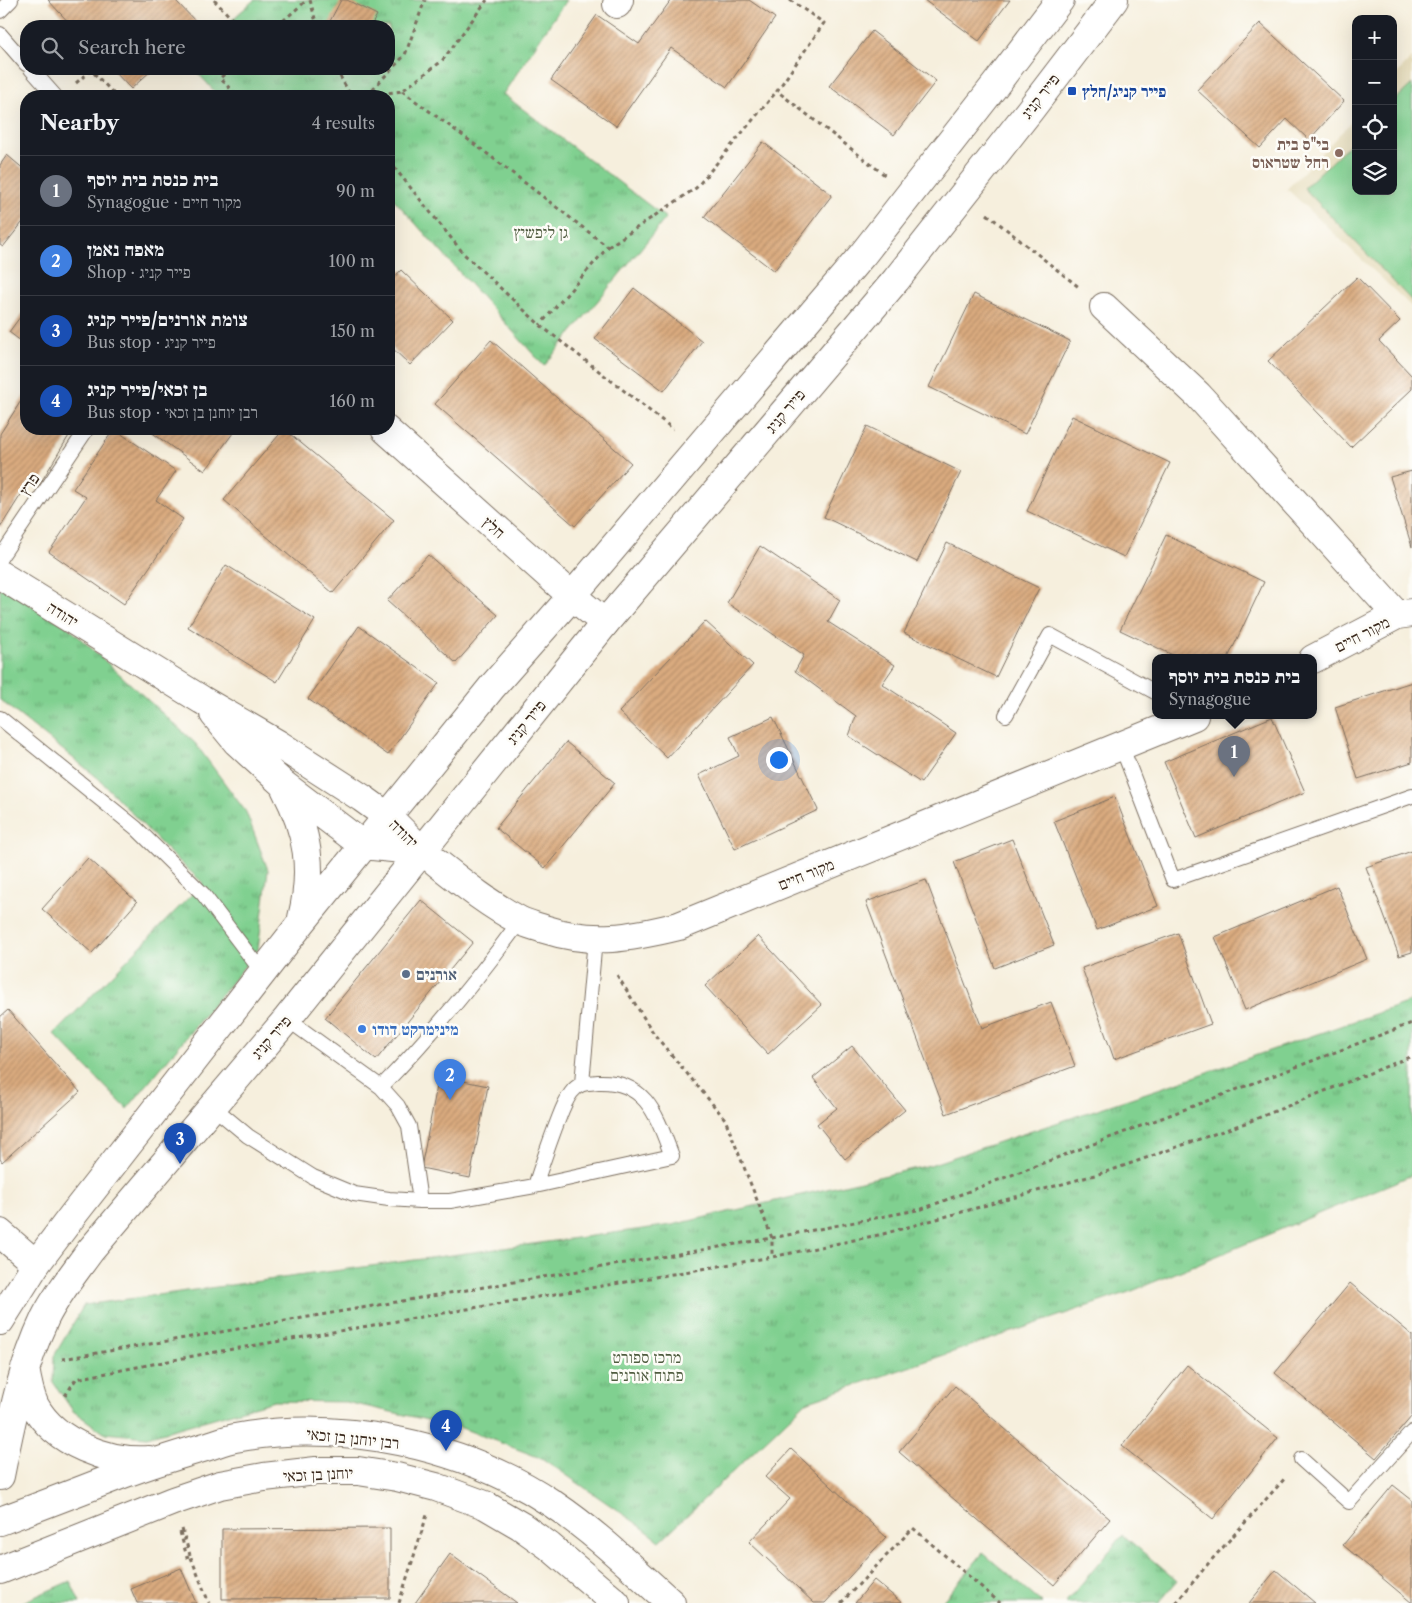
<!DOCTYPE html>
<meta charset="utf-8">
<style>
body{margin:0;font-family:"Libre Caslon Text","Frank Ruhl Libre",serif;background:#20242c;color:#f1f3f6}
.controls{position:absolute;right:15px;top:15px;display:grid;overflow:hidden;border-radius:10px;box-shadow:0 5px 20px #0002}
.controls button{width:45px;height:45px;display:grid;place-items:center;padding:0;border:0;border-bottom:1px solid #363941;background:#171b24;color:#f1f3f6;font:25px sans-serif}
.you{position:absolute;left:778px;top:759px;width:18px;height:18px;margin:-12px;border:4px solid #fff;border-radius:50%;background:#1a73e8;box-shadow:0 0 0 8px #1a73e833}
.badge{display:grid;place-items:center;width:32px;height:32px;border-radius:50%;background:#8c9099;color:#fff;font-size:16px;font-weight:700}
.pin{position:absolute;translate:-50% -41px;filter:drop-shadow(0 1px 2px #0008)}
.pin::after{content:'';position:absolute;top:26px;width:18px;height:15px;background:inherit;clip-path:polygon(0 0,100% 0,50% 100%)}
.popup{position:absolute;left:1152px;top:654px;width:165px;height:65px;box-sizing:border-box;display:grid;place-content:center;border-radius:10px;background:#171b24;filter:drop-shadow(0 1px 4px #0005);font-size:16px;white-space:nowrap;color:#9ea1a6}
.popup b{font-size:19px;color:#f1f3f6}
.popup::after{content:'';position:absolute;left:50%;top:100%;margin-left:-10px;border:10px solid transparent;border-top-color:#171b24}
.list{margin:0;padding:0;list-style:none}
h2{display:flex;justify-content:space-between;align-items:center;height:65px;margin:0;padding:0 20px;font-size:21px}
h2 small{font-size:16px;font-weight:400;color:#9ea1a6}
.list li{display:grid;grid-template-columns:32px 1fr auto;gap:15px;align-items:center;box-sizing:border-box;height:70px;padding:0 20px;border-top:1px solid #363941}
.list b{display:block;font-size:19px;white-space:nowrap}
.list p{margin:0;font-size:16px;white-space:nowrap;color:#9ea1a6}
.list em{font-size:16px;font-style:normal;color:#9ea1a6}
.icon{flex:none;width:28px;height:28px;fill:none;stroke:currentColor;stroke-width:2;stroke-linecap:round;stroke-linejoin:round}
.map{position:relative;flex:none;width:1412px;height:1603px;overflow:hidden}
.search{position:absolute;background:#171b24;box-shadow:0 5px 20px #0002;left:20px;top:20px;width:375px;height:55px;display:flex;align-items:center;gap:12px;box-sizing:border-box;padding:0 18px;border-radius:20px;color:#9ea1a6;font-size:19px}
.panel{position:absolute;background:#171b24;box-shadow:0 5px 20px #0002;left:20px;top:90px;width:375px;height:345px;border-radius:20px}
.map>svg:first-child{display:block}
.built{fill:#e5dbba}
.grass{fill:#80d090;stroke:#5e7d57}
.park{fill:url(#park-tufts);stroke:#5e7d57}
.building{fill:url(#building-hatch)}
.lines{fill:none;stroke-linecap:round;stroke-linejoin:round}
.lane-casing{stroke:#7c6f61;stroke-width:16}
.street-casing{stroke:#7c6f61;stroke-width:30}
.secondary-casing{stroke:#7c6f61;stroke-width:30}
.path{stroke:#7c6f61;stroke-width:3;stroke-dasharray:4 4;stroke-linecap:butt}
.lane{stroke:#fff;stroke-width:14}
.street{stroke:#fff;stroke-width:28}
.secondary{stroke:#fff;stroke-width:28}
.transit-dot{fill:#1a4fb4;stroke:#fdfcf7;stroke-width:2}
.education-dot{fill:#8d6e63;stroke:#fdfcf7;stroke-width:2}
.service-dot{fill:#5c6f8a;stroke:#fdfcf7;stroke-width:2}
.shop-dot{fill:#3f7fe0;stroke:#fdfcf7;stroke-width:2}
.labels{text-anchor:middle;stroke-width:5;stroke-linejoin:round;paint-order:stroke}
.transit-label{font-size:16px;font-weight:bold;fill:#164399;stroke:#fdfcf7;text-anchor:start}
.street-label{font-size:16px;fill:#3b2a1e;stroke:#fdfcf7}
.education-label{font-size:16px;font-weight:bold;fill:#785e54;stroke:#fdfcf7;text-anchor:end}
.park-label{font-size:16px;fill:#505c40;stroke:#fdfcf7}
.service-label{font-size:16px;font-weight:bold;fill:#4e5e75;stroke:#fdfcf7;text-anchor:start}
.shop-label{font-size:16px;font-weight:bold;fill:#366cbe;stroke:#fdfcf7;text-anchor:start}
</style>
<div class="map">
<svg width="1412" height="1603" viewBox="0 0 1412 1603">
<defs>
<pattern id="park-tufts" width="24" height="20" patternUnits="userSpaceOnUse" patternTransform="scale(1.25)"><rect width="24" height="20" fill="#80d090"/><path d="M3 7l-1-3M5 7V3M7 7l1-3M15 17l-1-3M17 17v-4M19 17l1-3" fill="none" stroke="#6aa975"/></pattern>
<pattern id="building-hatch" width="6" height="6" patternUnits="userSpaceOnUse" patternTransform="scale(1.25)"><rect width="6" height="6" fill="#daab7f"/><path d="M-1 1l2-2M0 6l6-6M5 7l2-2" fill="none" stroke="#b28b67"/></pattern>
</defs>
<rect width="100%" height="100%" fill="#fdfcf7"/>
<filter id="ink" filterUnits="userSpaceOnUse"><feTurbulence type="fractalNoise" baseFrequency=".02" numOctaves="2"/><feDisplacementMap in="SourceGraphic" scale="10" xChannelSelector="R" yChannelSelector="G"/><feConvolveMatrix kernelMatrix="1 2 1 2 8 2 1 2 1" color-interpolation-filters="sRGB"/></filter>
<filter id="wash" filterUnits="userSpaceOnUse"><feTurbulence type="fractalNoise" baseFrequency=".0096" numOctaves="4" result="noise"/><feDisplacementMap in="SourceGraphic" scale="20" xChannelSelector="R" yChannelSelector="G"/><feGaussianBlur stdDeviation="1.12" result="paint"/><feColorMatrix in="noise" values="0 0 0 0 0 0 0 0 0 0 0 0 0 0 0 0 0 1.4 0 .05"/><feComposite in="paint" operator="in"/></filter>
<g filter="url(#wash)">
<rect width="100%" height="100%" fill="#f6efdd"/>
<path class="built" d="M1412 58V307L1287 189 1356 117V191H1393V77Z"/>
<path class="grass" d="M1412 84V301L1304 188 1356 138V191H1393V102Z"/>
<path class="park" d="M254 0H566L503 94 666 218 544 366 389 194V96H219L194 69H389V26H225Z
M0 586 69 628 195 743 246 812 268 870 258 950 127 1109 54 1034 203 883 169 852 98 778 0 700Z
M1412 1001V1175L1132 1291 806 1402 660 1541 636 1523 543 1459 459 1427 346 1402 274 1401 147 1437 104 1433 73 1411 53 1382 54 1356 84 1305 672 1225 930 1165 1194 1077Z
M1123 1535 1177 1581 1159 1603H1065Z
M983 1553 1042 1603H941Z
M70 1581 80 1603H20H21Z"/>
<g id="blocks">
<path class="building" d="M48 0H175L199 25 72 26Z
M341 0H347L377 15 371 26 328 25Z
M671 0H749L775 18 727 87 671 48 616 126 551 80 597 15 639 44Z
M924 0H1010L979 41Z
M1260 23 1344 101 1309 140 1287 119 1260 148 1197 90Z
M872 31 936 81 894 135 829 86Z
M112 69H153L131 89Z
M763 142 832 195 774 271 704 217Z
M7 155 26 171V218L3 247 0 245V165Z
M401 270 453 320 410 365 389 345V283Z
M1357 277 1400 321 1379 341 1412 376V389L1351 447 1268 361Z
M634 288 702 341 664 391 595 339Z
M974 294 1070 341 1025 434 929 387Z
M26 309V345L9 332Z
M491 340 631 463 575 526 435 404Z
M24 396 26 397V429H73L38 487 29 482 0 528V434Z
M1072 416 1170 463 1124 557 1027 511Z
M867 426 961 472 917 562 824 517Z
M114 429 176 471 156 500 183 519 124 604 49 552 86 497 73 489Z
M147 429H236L205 471Z
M284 429 394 520 333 593 224 500Z
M1412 471V547L1390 477Z
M1166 535 1264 582 1228 658H1179L1120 630Z
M947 543 1039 588 996 677 904 633Z
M760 546 840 600 828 622 895 665 882 684 956 733 921 783 849 736 856 716 795 671 804 655 727 603Z
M428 555 498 615 456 663 387 601Z
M226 565 315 620 277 682 188 627Z
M705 621 753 665 667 758 619 712Z
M359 626 439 683 388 755 308 699Z
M1412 682V762L1358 779 1335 707Z
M773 717 818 810 735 849 699 775 739 756 730 737Z
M1272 717 1305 792 1196 838 1164 762Z
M566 742 615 783 545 868 496 828Z
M1115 797 1158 906 1097 930 1054 821Z
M1012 839 1054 945 995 968 954 862Z
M1412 851V952L1399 956 1366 867Z
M88 858 137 902 92 953 42 909Z
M926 880 982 1028 1051 1002 1075 1066 946 1114 866 902Z
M1337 886 1367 959 1245 1010 1215 937Z
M421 900 473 942 376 1060 325 1018Z
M1178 933 1211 1024 1114 1059 1082 968Z
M758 936 822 1005 768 1054 705 986Z
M8 1010 80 1092 2 1162 0 1159V1017Z
M852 1046 905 1110 845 1159 817 1124 837 1108 813 1078Z
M439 1076 488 1086 470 1178 421 1168Z
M1350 1283 1412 1335V1416L1376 1458 1275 1373Z
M1187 1365 1278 1438 1213 1519 1122 1446Z
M955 1386 1110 1519 1054 1585 899 1452Z
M791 1449 886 1537 825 1603H814L749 1542 790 1499 765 1477Z
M1393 1485 1412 1500V1603L1343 1545Z
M390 1528V1598L222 1599V1529Z
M450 1554 517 1603H415Z
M181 1568 196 1603H137L131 1589Z
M1276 1570 1315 1603H1249Z
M874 1580 902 1603H855Z"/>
</g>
</g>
<g filter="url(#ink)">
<use href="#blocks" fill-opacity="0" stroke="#7c6f61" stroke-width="1"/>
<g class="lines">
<defs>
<path id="lane" d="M0 11 11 0
M0 34 26 64
M31 69 55 96
M0 558 87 429
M1006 715 1050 635 1155 692
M0 718 136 828 203 894 262 972
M1121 745 1173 880 1412 796
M287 1019 381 1087C433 1034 476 981 520 921
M582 1083 595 939
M381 1087 398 1106 409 1126 420 1201
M212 1106 248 1136 313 1177 354 1194 389 1199 420 1201H450L535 1186 672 1156C657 1117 647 1080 598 1082 586 1083 578 1083 571 1093 563 1104 560 1116 555 1128 548 1147 541 1167 535 1186
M1301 1459 1349 1502 1412 1432"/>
<path id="street" d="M617 4 619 0
M1104 307 1198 395 1397 615
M385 429 572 596 605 623
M1313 659 1397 615 1412 613
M422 851C453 875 484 902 519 920 526 924 536 926 544 929 594 945 630 938 679 926L1194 716
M0 1233 36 1264"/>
<path id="secondary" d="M0 575 202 700 278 744 362 798 387 816 422 851
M214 714 237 742 284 785 363 845 422 851
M285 788C308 832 314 870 302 918
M0 1321 36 1264 73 1215 302 922 492 687 572 596 863 254 996 84 1060 0
M25 1368C27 1381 29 1393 35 1406 55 1443 109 1463 149 1460
M0 1476C11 1422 21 1369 45 1318 57 1294 74 1273 90 1251L287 1019 605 623 896 280 1030 110 1114 0
M0 1521C41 1506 82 1490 123 1474 149 1464 175 1456 202 1448 213 1445 224 1440 235 1438 339 1419 464 1444 553 1504 595 1532 633 1569 671 1603
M0 1570 173 1501 220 1485 264 1477 316 1471H358L397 1477 436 1487 485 1505 521 1526 549 1546 616 1603"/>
</defs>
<use href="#lane" class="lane-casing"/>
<use href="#street" class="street-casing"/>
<use href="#secondary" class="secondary-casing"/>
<path class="path" d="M214 0 239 26
M310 0 317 26
M790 0 824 23 777 91 886 176
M277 26 307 0
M230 69 220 78 237 96
M336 69 351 96
M76 83 91 70 116 96
M402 91 485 152 608 247 540 325
M367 95 405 55 425 0
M365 96 402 91 442 61 487 0
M389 161 464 254 540 325 673 429
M987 214 1080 288
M608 247 696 188 777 91
M617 975 654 1034 725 1119 772 1238V1257
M62 1359 772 1238 922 1209 1412 1023
M65 1396 76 1379 204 1354 772 1257 883 1234 1109 1171 1248 1122 1412 1056
M182 1529 190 1555
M180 1532 187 1557 190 1555 209 1603
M399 1603 427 1515
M841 1603 913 1528 1000 1603
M1176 1603 1207 1565 1286 1477"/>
<use href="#lane" class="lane"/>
<use href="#street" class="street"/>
<use href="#secondary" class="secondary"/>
</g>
</g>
<rect class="transit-dot" x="1067" y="86" width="10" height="10" rx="2.5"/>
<circle class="education-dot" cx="1339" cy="153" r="5"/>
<circle class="service-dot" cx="406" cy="974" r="5"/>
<circle class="shop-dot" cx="362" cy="1029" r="5"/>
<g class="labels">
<g class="transit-label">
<text x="1082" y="97">פייר קניג/חלץ</text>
</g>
<g class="street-label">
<text transform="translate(1040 96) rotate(-52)" y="6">פייר קניג</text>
<text transform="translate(785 411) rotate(-50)" y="6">פייר קניג</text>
<text transform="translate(29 484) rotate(-56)" y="6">פרץ</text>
<text transform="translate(494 527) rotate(42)" y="6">חלץ</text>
<text transform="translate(63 614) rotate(32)" y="6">יהודה</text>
<text transform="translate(1362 634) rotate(-27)" y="6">מקור חיים</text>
<text transform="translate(526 722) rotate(-51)" y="6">פייר קניג</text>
<text transform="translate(404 833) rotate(45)" y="6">יהודה</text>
<text transform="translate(806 874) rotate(-22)" y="6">מקור חיים</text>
<text transform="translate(271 1037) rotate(-49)" y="6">פייר קניג</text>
<text transform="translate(353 1438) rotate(6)" y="6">רבן יוחנן בן זכאי</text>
<text transform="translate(318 1474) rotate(-3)" y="6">יוחנן בן זכאי</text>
</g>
<g class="education-label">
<text x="1329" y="150">בי"ס בית<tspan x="1329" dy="18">רחל שטראוס</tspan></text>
</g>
<g class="park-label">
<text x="541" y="238">גן ליפשיץ</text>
<text x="647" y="1363">מרכז ספורט<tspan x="647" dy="18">פתוח אורנים</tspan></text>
</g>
<g class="service-label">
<text x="416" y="980">אורנים</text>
</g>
<g class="shop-label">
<text x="372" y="1035">מינימרקט דודו</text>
</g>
</g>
</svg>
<div class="controls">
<button>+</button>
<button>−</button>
<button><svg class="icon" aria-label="locate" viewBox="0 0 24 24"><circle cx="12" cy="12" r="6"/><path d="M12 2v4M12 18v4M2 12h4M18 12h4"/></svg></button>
<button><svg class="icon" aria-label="layers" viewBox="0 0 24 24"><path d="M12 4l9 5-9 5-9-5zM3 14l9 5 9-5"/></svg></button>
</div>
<div class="you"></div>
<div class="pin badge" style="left:1234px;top:777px;background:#6b7280">1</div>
<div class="popup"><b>בית כנסת בית יוסף</b>Synagogue</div>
<div class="pin badge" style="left:450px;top:1100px;background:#3f7fe0">2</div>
<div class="pin badge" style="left:180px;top:1164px;background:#1a4fb4">3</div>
<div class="pin badge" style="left:446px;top:1451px;background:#1a4fb4">4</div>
<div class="search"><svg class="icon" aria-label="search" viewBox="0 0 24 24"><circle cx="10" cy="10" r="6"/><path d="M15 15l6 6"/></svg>Search here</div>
<section class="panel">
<h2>Nearby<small>4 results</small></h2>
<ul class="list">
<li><span class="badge" style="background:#6b7280">1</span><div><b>בית כנסת בית יוסף</b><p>Synagogue · מקור חיים</p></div><em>90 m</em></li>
<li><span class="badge" style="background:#3f7fe0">2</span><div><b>מאפה נאמן</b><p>Shop · פייר קניג</p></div><em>100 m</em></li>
<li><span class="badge" style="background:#1a4fb4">3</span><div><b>צומת אורנים/פייר קניג</b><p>Bus stop · פייר קניג</p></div><em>150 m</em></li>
<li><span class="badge" style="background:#1a4fb4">4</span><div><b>בן זכאי/פייר קניג</b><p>Bus stop · רבן יוחנן בן זכאי</p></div><em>160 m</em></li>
</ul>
</section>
</div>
